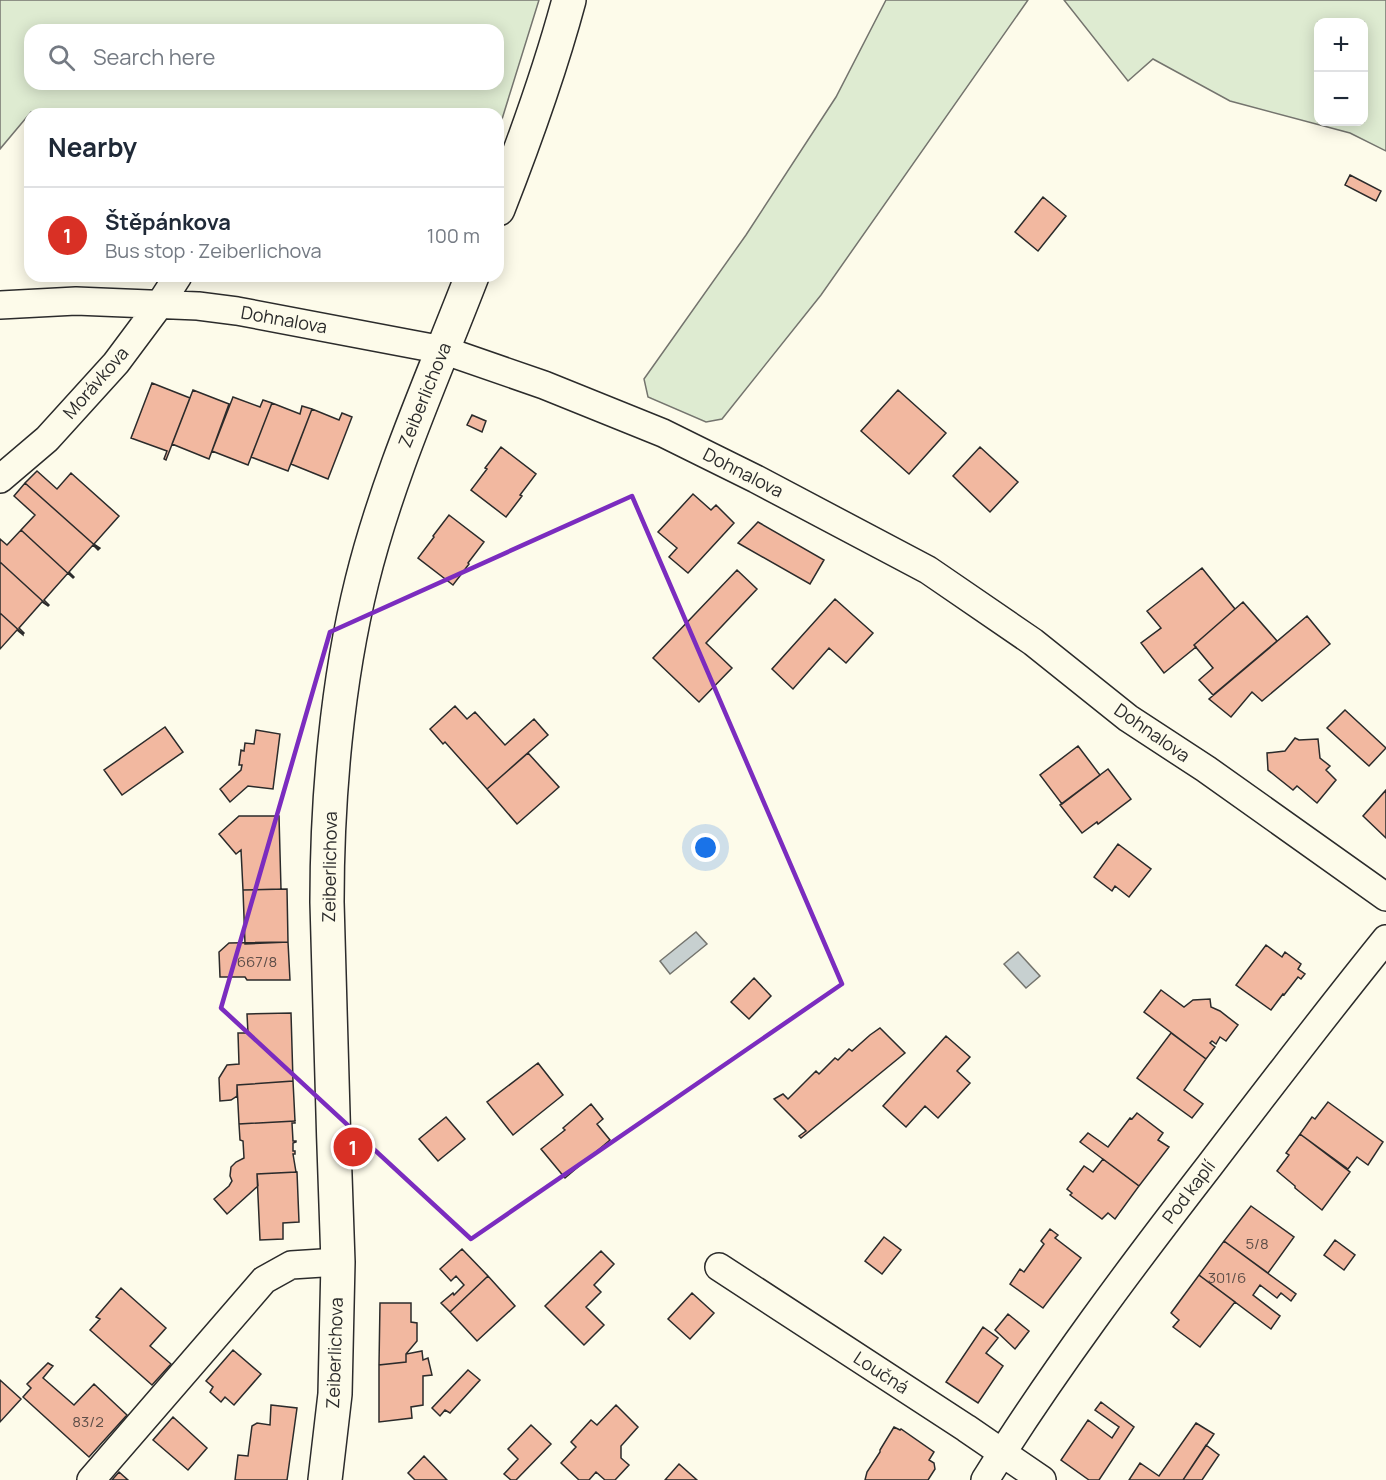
<!DOCTYPE html>
<meta charset="utf-8">
<style>
body{margin:0;font-family:Manrope,sans-serif;background:#f6f6f7;color:#1f2937}
.controls{position:absolute;right:18px;top:18px;display:grid;overflow:hidden;border-radius:12px;box-shadow:0 3px 15px #0003}
.controls button{width:54px;height:54px;display:grid;place-items:center;padding:0;border:0;border-bottom:2px solid #e0e1e3;background:#fff;color:#1f2937;font:30px sans-serif}
.you{position:absolute;left:706px;top:848px;width:21px;height:21px;margin:-15px;border:4px solid #fff;border-radius:50%;background:#1a73e8;box-shadow:0 0 0 9px #1a73e833}
.badge{display:grid;place-items:center;width:39px;height:39px;border-radius:50%;background:#d93025;color:#fff;font-size:20px;font-weight:700}
.pin{position:absolute;translate:-50% -50%;border:3px solid #fff;box-shadow:0 2px 6px #0006}
.list{margin:0;padding:0;list-style:none}
h2{display:flex;justify-content:space-between;align-items:center;height:78px;margin:0;padding:0 24px;font-size:26px}
h2 small{font-size:20px;font-weight:400;color:#747a83}
.list li{display:grid;grid-template-columns:39px 1fr auto;gap:18px;align-items:center;box-sizing:border-box;height:96px;padding:0 24px;border-top:2px solid #e0e1e3}
.list b{display:block;font-size:22px;white-space:nowrap}
.list p{margin:0;font-size:20px;white-space:nowrap;color:#747a83}
.list em{font-size:20px;font-style:normal;color:#747a83}
.icon{flex:none;width:33px;height:33px;fill:none;stroke:currentColor;stroke-width:2;stroke-linecap:round;stroke-linejoin:round}
.map{position:relative;flex:none;width:1386px;height:1480px;overflow:hidden}
.search{position:absolute;background:#fff;box-shadow:0 3px 15px #0003;left:24px;top:24px;width:480px;height:66px;display:flex;align-items:center;gap:15px;box-sizing:border-box;padding:0 21px;border-radius:18px;color:#747a83;font-size:22px}
.panel{position:absolute;background:#fff;box-shadow:0 3px 15px #0003;left:24px;top:108px;width:480px;height:174px;border-radius:18px}
.map>svg:first-child{display:block}
.green{fill:#deebd1;stroke:#74746e;stroke-width:1.5;fill-rule:evenodd}
.water{fill:#c7d0d0;stroke:#74746e;stroke-width:1.5}
.building{fill:#f2b8a0;stroke:#2b2b2b;stroke-width:1.5}
.lines{fill:none;stroke-linecap:round;stroke-linejoin:round}
.minor-casing{stroke:#2b2b2b;stroke-width:30}
.tertiary-casing{stroke:#2b2b2b;stroke-width:36}
.minor{stroke:#fdfbea;stroke-width:27}
.tertiary{stroke:#fdfbea;stroke-width:33}
.marked{fill:none;stroke:#7b2cbf;stroke-width:4.5;stroke-linejoin:round}
.labels{text-anchor:middle;stroke-width:4.5;stroke-linejoin:round;paint-order:stroke}
.number-label{font-size:15px;fill:#5d4e48}
.street-label{font-size:18px;fill:#2b2b2b;stroke:#fdfbea}
</style>
<div class="map">
<svg width="1386" height="1480" viewBox="0 0 1386 1480">
<rect width="100%" height="100%" fill="#fdfbea"/>
<path class="green" d="M0 0H539L498 132V114H52L31 112 0 149ZM30 30H498V84H30Z
M886 0H1028L821 295 722 419 706 422 648 397 644 379 746 235 836 97Z
M1064 0H1386V151L1350 133 1230 101 1153 59 1128 81ZM1364 22V122H1318V22Z"/>
<path class="water" d="M696 932 707 944 670 974 660 961Z
M1018 952 1040 976 1026 988 1004 964Z"/>
<path class="building" d="M1350 175 1381 191 1376 201 1345 185Z
M1043 197 1066 216 1038 251 1015 232Z
M152 383 190 398 166 460 164 459 167 451 131 438Z
M193 390 229 404 209 459 172 444Z
M898 390 946 433 909 474 861 431Z
M233 397 260 407 263 400 272 403 248 465 212 451Z
M272 403 300 414 302 406 312 409 288 471 251 457Z
M312 409 339 420 342 413 352 417 328 479 291 464Z
M472 415 486 421 482 432 467 425Z
M501 447 536 474 520 495 522 496 506 517 471 490 487 469 485 468Z
M980 447 1018 482 990 512 953 476Z
M37 471 57 489 71 473 119 516 94 544 100 548 99 549 25 483Z
M25 483 99 549 98 550 93 545 69 572 74 577 73 578 21 530 35 515 14 496Z
M693 494 711 510 716 505 734 523 688 573 669 557 677 548 658 532Z
M449 515 484 542 468 563 469 564 453 585 418 558 434 537 433 536Z
M758 522 824 560 810 584 738 543Z
M21 530 73 578 68 573 44 600 49 605 48 606 0 562V539L7 545Z
M0 562 48 606 42 602 19 628 24 633 23 634 0 613Z
M1202 568 1235 609 1194 645 1196 647 1164 673 1141 643 1161 628 1147 611Z
M737 570 757 589 706 643 732 668 699 702 653 658Z
M835 599 873 633 846 663 829 648 793 689 772 669Z
M1243 602 1277 641 1213 695 1199 680 1213 668 1194 645Z
M0 613 23 634V635L17 630 0 649Z
M1307 616 1330 644 1262 701 1252 692 1231 717 1209 699Z
M455 706 467 719 475 712 505 745 534 719 548 735 487 789 445 742 443 744 430 729Z
M1345 710 1386 748 1369 766 1327 728Z
M165 727 183 752 122 795 104 770Z
M256 730 280 734 273 789 248 786 230 802 220 789 241 770 242 765H239L241 750 244 751 245 743 254 744Z
M1295 738 1299 740 1318 739 1320 758 1330 766 1326 770 1336 780 1317 803 1297 786 1293 790 1268 770 1267 753 1285 751Z
M1078 746 1100 775 1062 804 1040 775Z
M528 753 559 787 517 824 487 789Z
M1108 769 1131 799 1098 824 1097 822 1082 833 1060 805Z
M1386 790V838L1363 816Z
M239 816H279L281 889 243 890 241 850 236 854 219 834Z
M1118 844 1151 869 1129 897 1115 886 1112 891 1094 877Z
M287 889 288 942 245 944 243 890Z
M288 942 290 980H247L245 977H220L219 952 229 943Z
M1266 945 1282 957 1285 952 1301 964 1298 969 1305 974 1301 979 1298 977 1284 995 1283 994 1271 1010 1236 985Z
M754 978 771 996 749 1019 731 1002Z
M1161 990 1184 1007 1193 1000 1210 999 1211 1007 1220 1011 1238 1025 1226 1041 1220 1037 1216 1044 1212 1041 1210 1043 1215 1047 1206 1059 1144 1012Z
M291 1013 293 1081 237 1085V1096L231 1100 220 1101 219 1078 227 1065 239 1064 238 1033H248L247 1014Z
M880 1028 905 1053 801 1138 799 1136 806 1131 774 1099 783 1094 788 1099 816 1071 819 1074 835 1058 838 1060 849 1049 852 1051 870 1035Z
M1171 1033 1206 1059 1184 1090 1203 1104 1192 1118 1137 1078Z
M946 1036 970 1057 957 1071 970 1083 938 1118 925 1106 906 1127 883 1106Z
M538 1063 563 1095 513 1135 487 1102Z
M293 1081 295 1121 239 1124 237 1085Z
M1328 1102 1383 1142 1368 1165 1357 1157 1348 1169 1300 1134 1312 1117 1315 1119Z
M591 1104 603 1119 597 1124 610 1140 565 1178 541 1149 565 1130 563 1128Z
M1137 1113 1163 1133 1158 1140 1169 1147 1139 1186 1080 1142 1088 1133 1108 1147 1130 1118 1132 1119Z
M446 1117 465 1139 438 1161 419 1139Z
M295 1121V1123H292L293 1141H296V1142L293 1143V1151H295V1154H293L296 1172 257 1174 258 1186 227 1214 214 1199 229 1186 232 1181 230 1176 231 1167 236 1162 244 1158 243 1141 240 1140 239 1124Z
M1300 1134 1350 1172 1322 1210 1295 1188V1186L1277 1171 1289 1155 1286 1153Z
M1103 1159 1139 1186 1115 1219 1108 1213 1102 1219 1070 1195 1072 1193 1067 1189 1084 1166 1093 1172Z
M297 1172 299 1222 283 1223V1239L260 1240 257 1174Z
M1251 1206 1294 1237 1268 1273 1224 1241Z
M1050 1229 1058 1235 1055 1238 1081 1258 1043 1308 1010 1284 1020 1269 1024 1272 1044 1244 1041 1241Z
M884 1237 901 1250 882 1274 865 1261Z
M1335 1240 1355 1255 1344 1270 1324 1255Z
M1224 1241 1296 1294 1291 1301 1281 1293 1277 1298 1260 1285 1253 1295 1280 1316 1271 1329 1199 1275Z
M462 1249 488 1276 450 1312 441 1303 453 1293 454 1295 464 1285 456 1276 451 1281 440 1269Z
M601 1251 614 1264 594 1285 601 1292 586 1307 604 1325 584 1345 545 1306Z
M1199 1275 1235 1302 1200 1347 1173 1327 1179 1320 1171 1313Z
M488 1276 515 1306 477 1341 450 1312Z
M121 1288 166 1328 150 1346 171 1364 152 1385 90 1330 100 1319 96 1317Z
M692 1293 714 1313 690 1339 668 1319Z
M380 1303H411V1322L417 1323V1341L406 1354V1362L379 1365Z
M1008 1314 1029 1331 1015 1349 995 1330Z
M983 1327 998 1338 986 1353 1003 1366 978 1403 946 1382Z
M233 1350 261 1374 234 1405 225 1397 221 1402 210 1392 213 1387 206 1381Z
M422 1351 423 1360 428 1358 432 1375 423 1376V1405L411 1407 412 1418 379 1422V1365L406 1362V1354Z
M48 1363 53 1366 43 1378 74 1405 94 1384 127 1415 89 1457 23 1397 31 1388 27 1384Z
M468 1370 480 1380 450 1413 445 1410 440 1416 432 1408Z
M0 1380 21 1399 0 1422Z
M1101 1402 1134 1427 1099 1480H1089L1061 1460 1088 1420 1112 1438 1119 1427 1095 1410Z
M271 1405 297 1408 287 1480H235L238 1455 248 1456 252 1426 257 1423 270 1425Z
M616 1405 638 1427 621 1446V1458L629 1465 615 1480H605L596 1472 589 1480H579L561 1463 576 1447 571 1442 591 1420 597 1425Z
M173 1417 207 1448 188 1470 153 1440Z
M1196 1423 1214 1434 1183 1480H1129L1140 1463 1159 1476Z
M531 1425 551 1444 516 1480H511L504 1474 518 1459 508 1449Z
M894 1427 900 1430 901 1429 934 1452 929 1460 934 1463 935 1469 928 1480H865L867 1472 880 1452V1450Z
M1206 1445 1219 1455 1202 1480H1183Z
M424 1456 447 1480H415L408 1473Z
M679 1464 697 1480H665Z
M119 1472 128 1480H112Z"/>
<g class="lines">
<defs>
<path id="minor" d="M0 305 76 301 198 306 237 311 411 344 443 350 544 385 663 433 756 479 928 570 1033 642 1128 718 1206 769 1386 897
M0 479 47 439 116 363 160 304 178 276
M719 1267 966 1428 1042 1480
M91 1480 264 1280 291 1265 338 1262
M985 1480C1053 1371 1131 1267 1210 1165 1268 1089 1326 1013 1386 939"/>
<path id="tertiary" d="M498 209C525 140 550 71 569 0
M325 1480 335 1394 338 1262C335 1178 332 1093 330 1009 329 973 328 938 327 902 327 798 337 682 362 581 388 476 433 377 472 276"/>
</defs>
<use href="#minor" class="minor-casing"/>
<use href="#tertiary" class="tertiary-casing"/>
<use href="#minor" class="minor"/>
<use href="#tertiary" class="tertiary"/>
</g>
<path class="marked" d="M632 496 842 984 471 1239 221 1008 330 632Z"/>
<g class="labels">
<g class="number-label">
<text x="257" y="967">667/8</text>
<text x="1257" y="1249">5/8</text>
<text x="1227" y="1283">301/6</text>
<text x="88" y="1427">83/2</text>
</g>
<g class="street-label">
<text transform="translate(284 320) rotate(10)" y="6">Dohnalova</text>
<text transform="translate(96 383) rotate(-49)" y="6">Morávkova</text>
<text transform="translate(425 395) rotate(-68)" y="6">Zeiberlichova</text>
<text transform="translate(743 473) rotate(27)" y="6">Dohnalova</text>
<text transform="translate(1152 733) rotate(35)" y="6">Dohnalova</text>
<text transform="translate(330 867) rotate(-89)" y="6">Zeiberlichova</text>
<text transform="translate(1189 1192) rotate(-53)" y="6">Pod kaplí</text>
<text transform="translate(335 1353) rotate(-88)" y="6">Zeiberlichova</text>
<text transform="translate(881 1373) rotate(33)" y="6">Loučná</text>
</g>
</g>
</svg>
<div class="controls">
<button>+</button>
<button>−</button>
</div>
<div class="you"></div>
<div class="pin badge" style="left:353px;top:1147px">1</div>
<div class="search"><svg class="icon" aria-label="search" viewBox="0 0 24 24"><circle cx="10" cy="10" r="6"/><path d="M15 15l6 6"/></svg>Search here</div>
<section class="panel">
<h2>Nearby<small></small></h2>
<ul class="list">
<li><span class="badge">1</span><div><b>Štěpánkova</b><p>Bus stop · Zeiberlichova</p></div><em>100 m</em></li>
</ul>
</section>
</div>
